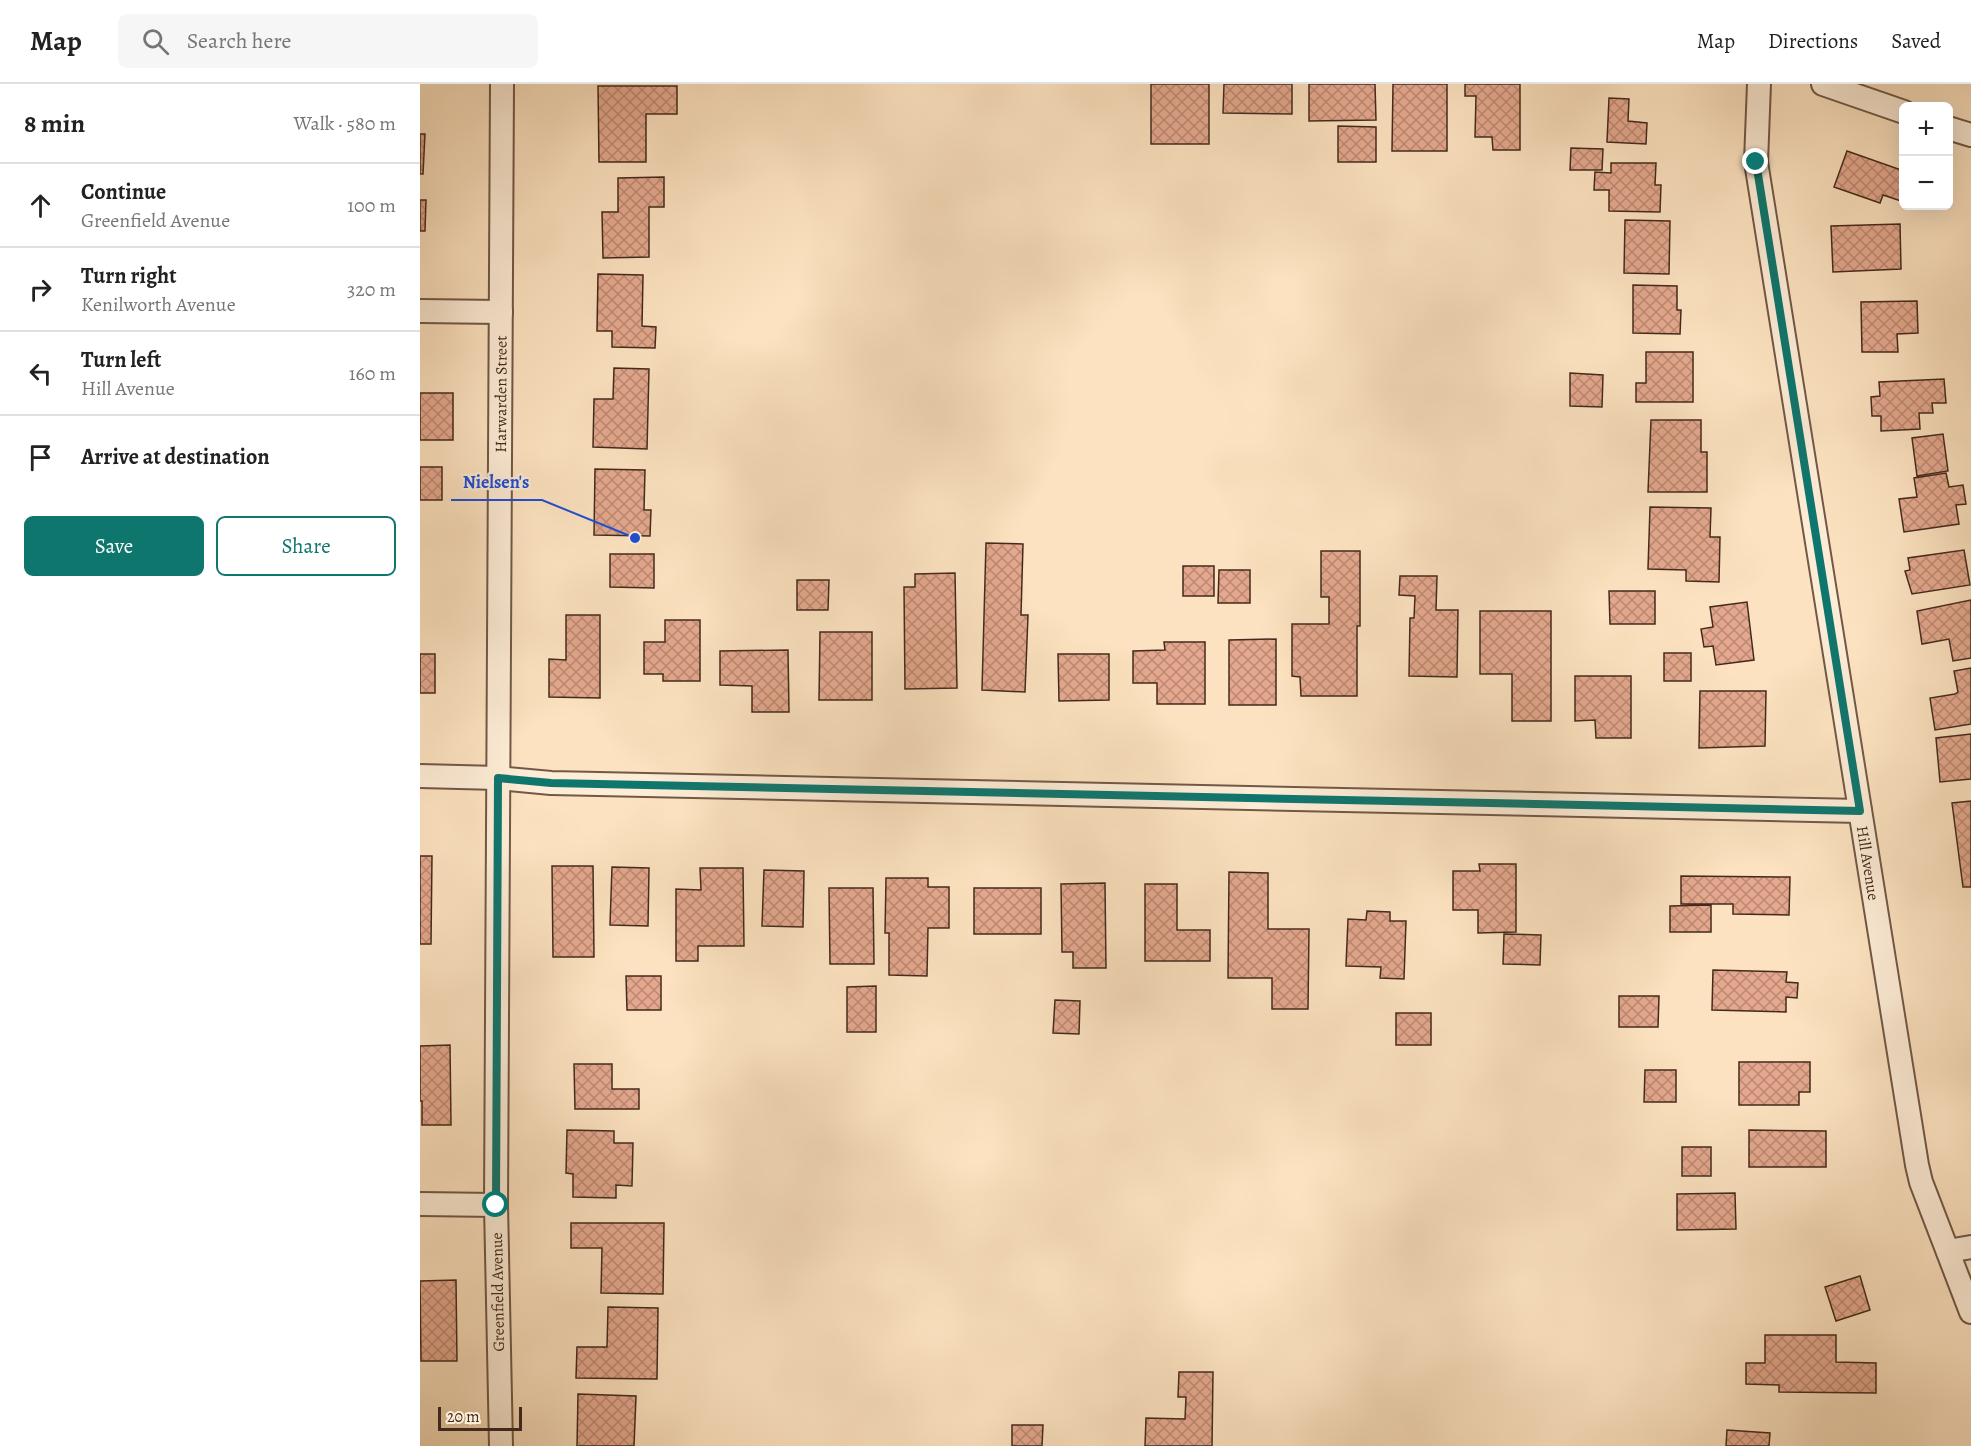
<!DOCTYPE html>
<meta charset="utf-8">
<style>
body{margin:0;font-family:Alegreya,serif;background:#f6f6f6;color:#222}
.controls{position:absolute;right:18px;top:18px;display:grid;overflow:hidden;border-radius:9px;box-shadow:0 6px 24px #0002}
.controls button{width:54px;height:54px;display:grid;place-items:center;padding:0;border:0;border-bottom:2px solid #e0e0e0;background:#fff;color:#222;font:30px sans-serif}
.scale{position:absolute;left:18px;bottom:15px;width:84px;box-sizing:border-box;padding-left:6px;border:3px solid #442a1d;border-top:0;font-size:16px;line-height:21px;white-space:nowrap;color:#442a1d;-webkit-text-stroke:4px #fdecd6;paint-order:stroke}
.stop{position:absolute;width:18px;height:18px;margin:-14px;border:4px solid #0f766e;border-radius:50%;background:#fff}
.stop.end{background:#0f766e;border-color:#fff;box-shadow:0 2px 6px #0008}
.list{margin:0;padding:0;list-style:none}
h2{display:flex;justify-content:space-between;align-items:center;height:78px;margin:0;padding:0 24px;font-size:26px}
h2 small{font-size:20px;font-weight:400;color:#767676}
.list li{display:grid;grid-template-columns:39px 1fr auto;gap:18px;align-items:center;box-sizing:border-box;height:84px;padding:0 24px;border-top:2px solid #e0e0e0}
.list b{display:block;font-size:22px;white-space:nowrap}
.list p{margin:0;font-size:20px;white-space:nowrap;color:#767676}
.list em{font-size:20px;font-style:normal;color:#767676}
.actions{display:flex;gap:12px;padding:18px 24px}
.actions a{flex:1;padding:14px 0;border:2px solid #0f766e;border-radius:9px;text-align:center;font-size:21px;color:#0f766e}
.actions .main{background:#0f766e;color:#fff}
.icon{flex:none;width:33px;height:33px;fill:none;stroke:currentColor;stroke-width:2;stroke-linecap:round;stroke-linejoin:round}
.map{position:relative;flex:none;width:1551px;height:1362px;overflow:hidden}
header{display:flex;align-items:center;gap:36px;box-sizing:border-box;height:84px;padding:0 30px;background:#fff;border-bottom:2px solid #e0e0e0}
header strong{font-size:28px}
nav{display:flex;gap:33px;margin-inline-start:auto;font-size:21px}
.search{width:420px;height:54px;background:#f6f6f6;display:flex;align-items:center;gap:15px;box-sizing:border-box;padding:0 21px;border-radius:9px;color:#767676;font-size:22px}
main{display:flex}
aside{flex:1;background:#fff}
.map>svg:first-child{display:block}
.building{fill:url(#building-cross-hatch);stroke:#442a1d;stroke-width:1.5}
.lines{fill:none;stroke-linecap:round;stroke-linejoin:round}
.minor-casing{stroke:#725846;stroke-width:26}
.minor{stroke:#fdecd6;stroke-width:22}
.route{stroke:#0f766e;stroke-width:8}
.labels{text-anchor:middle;stroke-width:4.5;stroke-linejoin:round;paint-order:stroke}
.street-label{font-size:16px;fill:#442a1d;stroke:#fdecd6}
.leader{fill:none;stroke:#1d4ed8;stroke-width:2}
.callout-dot{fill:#1d4ed8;stroke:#fdecd6;stroke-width:2}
.callout-label{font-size:18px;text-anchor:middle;font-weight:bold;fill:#1d4ed8;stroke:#fdecd6;stroke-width:4.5;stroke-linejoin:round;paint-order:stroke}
</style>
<header>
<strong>Map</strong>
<div class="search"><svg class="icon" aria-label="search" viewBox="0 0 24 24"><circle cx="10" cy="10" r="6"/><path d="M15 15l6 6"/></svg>Search here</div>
<nav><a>Map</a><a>Directions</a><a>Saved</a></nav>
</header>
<main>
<aside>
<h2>8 min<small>Walk · 580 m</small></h2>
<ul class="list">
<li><svg class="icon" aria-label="ahead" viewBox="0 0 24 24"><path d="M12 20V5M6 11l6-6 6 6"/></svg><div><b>Continue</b><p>Greenfield Avenue</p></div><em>100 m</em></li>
<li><svg class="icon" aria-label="right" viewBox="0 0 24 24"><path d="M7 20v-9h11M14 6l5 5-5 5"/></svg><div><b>Turn right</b><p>Kenilworth Avenue</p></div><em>320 m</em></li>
<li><svg class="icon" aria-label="left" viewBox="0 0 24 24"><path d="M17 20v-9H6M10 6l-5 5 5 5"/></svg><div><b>Turn left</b><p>Hill Avenue</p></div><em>160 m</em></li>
<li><svg class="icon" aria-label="arrive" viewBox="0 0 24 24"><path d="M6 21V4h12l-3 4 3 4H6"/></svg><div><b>Arrive at destination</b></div></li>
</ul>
<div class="actions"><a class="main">Save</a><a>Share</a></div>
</aside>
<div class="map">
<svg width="1551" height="1362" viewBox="0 0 1551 1362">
<defs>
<pattern id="building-cross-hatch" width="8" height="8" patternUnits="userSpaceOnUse" patternTransform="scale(1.5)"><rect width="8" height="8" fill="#e5a88e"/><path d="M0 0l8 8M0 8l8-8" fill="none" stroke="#bb8973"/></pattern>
</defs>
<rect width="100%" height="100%" fill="#fce2c0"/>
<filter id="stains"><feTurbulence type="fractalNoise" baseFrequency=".00333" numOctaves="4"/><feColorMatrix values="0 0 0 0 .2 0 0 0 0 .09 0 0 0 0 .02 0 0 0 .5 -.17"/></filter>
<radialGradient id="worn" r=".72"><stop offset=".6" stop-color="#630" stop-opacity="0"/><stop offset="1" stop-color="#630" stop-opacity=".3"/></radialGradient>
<path class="building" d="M731 0H789V60H731Z
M804 0H872V30L803 29Z
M889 0H955L956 36 889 37Z
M973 0H1027V67H972Z
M1045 0H1100V66H1073L1072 53H1055L1056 12H1045Z
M178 2H257V30H226V78H179Z
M1189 14 1209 15 1208 37 1227 39 1226 60 1187 58Z
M918 42 956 43V78H918Z
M0 50H5L3 90H0Z
M1151 64 1183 65 1182 86H1150Z
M1427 67 1484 87V118L1463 111 1460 119 1414 103Z
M1191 79H1236L1235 101H1241L1240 128 1189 127V106H1174L1175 88 1191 89Z
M244 93V123H229V173L183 174 182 128H198V94Z
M0 116H6L5 147H0Z
M1205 136 1250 137 1249 190 1204 189Z
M1480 140 1481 185 1413 188 1411 142Z
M178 190 223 191 222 242 236 243 235 264 192 263V247H177Z
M1213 201 1257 202V226H1261L1260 250 1213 249Z
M1497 217 1498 249 1477 250 1478 268H1442L1441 218Z
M1226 268H1273V318H1216V299H1226Z
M194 284 229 285 227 365 173 363 174 315H193Z
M1150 289 1183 291 1182 323 1150 322Z
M1524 295 1526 319H1512L1513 329H1499L1500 345 1461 347V332H1452L1451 313 1460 312 1459 298Z
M0 309H33V356H0Z
M1231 336H1281V368H1287V408H1228Z
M1523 350 1528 387 1497 392 1492 354Z
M0 383H22V416H0Z
M175 385 225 386 224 426H231L230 452 174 451Z
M1526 389 1529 403 1543 401 1546 420 1536 421 1539 440 1484 448 1479 415 1497 413 1494 394Z
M1230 423 1291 424 1290 453H1300L1299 498 1266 497V486L1228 485Z
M566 459 603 460 601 531H608L605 608 562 606Z
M1544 466 1550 501 1492 510 1485 487 1490 486 1488 474Z
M901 467H940V542H937V612H881L880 593 872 592V540H909V513H901Z
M190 470H234V504L190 503Z
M763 482H794V512H763Z
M799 486H830V519H798Z
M535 489 537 604 485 605 484 503H495V490Z
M980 492H1017L1016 526H1038L1037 593 989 592 990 534H994L995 512 979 511Z
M377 496H409L408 526H377Z
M1189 507H1235V540H1190Z
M1551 516V574L1533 577 1529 555 1502 560 1497 527Z
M1327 518 1334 576 1296 581 1293 562 1284 563 1281 545 1293 543 1290 523Z
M1060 527H1131V637H1092V590H1060Z
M146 531H180V614L129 613V575L146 576Z
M245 536H280V597H243V590H224V558H245Z
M400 548H452V616H399Z
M856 555V621H809V556Z
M744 558H785V620H737V599H713V567L745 566Z
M368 566 369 628H332V602L300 601V567Z
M1244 569H1271V597H1244Z
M0 570H15V609H0Z
M638 570H689V616L639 617Z
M1551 584V640L1515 646 1510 614 1535 610 1538 608 1534 587Z
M1155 592H1211V654H1176L1175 636 1155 637Z
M1280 607H1346L1345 662 1279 664Z
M1551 650V695L1520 698 1516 654Z
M1551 717V803H1543L1532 719Z
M0 772H12L11 860H0Z
M1059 780H1096V848L1058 849V826H1033V787H1060Z
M132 782H173L174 873H133Z
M192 783 229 784 228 842 190 841Z
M280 784H323L324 862H278V877H256V805L281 806Z
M344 786 384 787 383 843 342 842Z
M809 788 848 789V845H889L888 925H852V894H808Z
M1261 792 1370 793 1369 831 1313 830V820H1261Z
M466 794H508V803H529V844H508L507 892 469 891V849H465Z
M685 799 686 884H653V868H642L641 800Z
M725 800H757V846H790V877H725Z
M409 804H453L454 880H410Z
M554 804H621V850H554Z
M1291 821V848H1250V822Z
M947 827 970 828V837H986L984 895 960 894 961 883 926 882 928 835 946 836Z
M1084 850 1121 851 1120 881 1083 880Z
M1293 886 1367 888 1366 898 1378 899 1377 914 1366 913V928L1292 926Z
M206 892H241V926H207Z
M456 902V948H427V903Z
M1199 912H1239L1238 943H1199Z
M635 916 660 917 659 950 633 949Z
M976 929H1011V961H976Z
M30 961 31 1041H2V1017H0V962Z
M1319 978H1390V1008H1379V1021H1319Z
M154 980H192V1005H219V1025H155Z
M1225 986H1256V1018H1224Z
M147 1046 194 1047V1059H213L212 1102 196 1101V1114L153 1113V1090L146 1089Z
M1329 1046 1406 1047V1083H1329Z
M1262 1063H1291V1092H1262Z
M1315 1109 1316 1145 1257 1146V1110Z
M151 1139H244L243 1210 181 1209 182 1164H151Z
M1440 1192 1450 1226 1416 1237 1405 1203Z
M36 1196 37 1277H1L0 1197Z
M188 1223 238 1224 237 1295 156 1294 157 1263H187Z
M1345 1251H1416V1278L1456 1279V1309L1359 1308V1301L1326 1300V1279H1345Z
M759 1288H793L792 1362H725L726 1334 765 1335 766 1313H758Z
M158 1310 216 1312 214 1362H157Z
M592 1341H623L622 1362H592Z
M1307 1346 1350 1349 1349 1362H1306Z"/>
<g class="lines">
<defs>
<g id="minor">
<path id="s1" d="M1339 0 1336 78 1497 1081 1501 1098 1551 1228"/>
<path d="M1403 0 1484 28"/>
<path d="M1528 44 1551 51"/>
<path d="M0 227 81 228"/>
<path d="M0 692 78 694 131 699 1440 727"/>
<path d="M0 1120 76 1121"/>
<path d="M1528 1167 1551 1163"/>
<path id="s2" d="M81 1362 76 1121 82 0"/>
</g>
</defs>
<use href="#minor" class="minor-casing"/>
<use href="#minor" class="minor"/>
</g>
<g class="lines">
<path class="route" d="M76 1121 78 694 131 699 1440 727 1336 78"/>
</g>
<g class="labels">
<g class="street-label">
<text dy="6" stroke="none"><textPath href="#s2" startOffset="1052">Harwarden Street</textPath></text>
<text dy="6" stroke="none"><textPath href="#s1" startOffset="788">Hill Avenue</textPath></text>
<text transform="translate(77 1208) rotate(-91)" y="6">Greenfield Avenue</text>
</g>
</g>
<path class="leader" d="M215 454L122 416H31"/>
<circle class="callout-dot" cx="215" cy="454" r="6"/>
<g class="callout-label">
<text x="76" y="404">Nielsen's</text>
</g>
<rect width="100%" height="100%" filter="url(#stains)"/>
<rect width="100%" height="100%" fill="url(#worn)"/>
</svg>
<div class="controls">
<button>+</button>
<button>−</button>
</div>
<div class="scale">20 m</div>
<div class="stop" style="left:76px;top:1121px"></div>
<div class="stop end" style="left:1336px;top:78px"></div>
</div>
</main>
